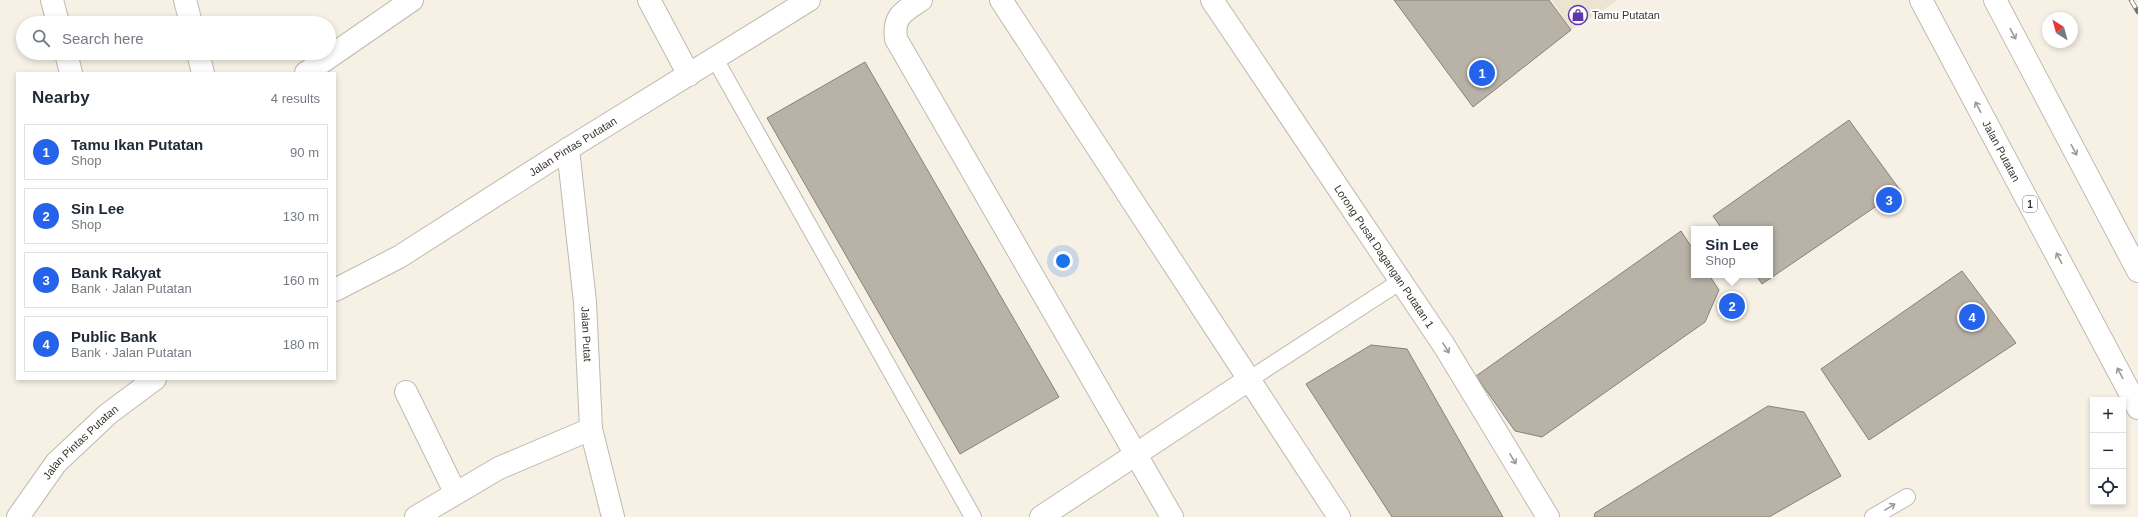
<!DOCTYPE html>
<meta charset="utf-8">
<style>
body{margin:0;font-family:Helvetica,sans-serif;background:#f6f6f7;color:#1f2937}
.controls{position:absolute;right:12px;bottom:12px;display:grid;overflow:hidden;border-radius:0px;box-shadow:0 2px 6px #0003}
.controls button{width:36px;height:36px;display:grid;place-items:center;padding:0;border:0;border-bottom:1px solid #e0e1e3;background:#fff;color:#1f2937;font:20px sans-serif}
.compass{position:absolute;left:2042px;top:12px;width:36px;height:36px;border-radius:50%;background:#fff;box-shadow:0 2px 6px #0003;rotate:324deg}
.you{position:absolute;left:1063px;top:261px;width:14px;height:14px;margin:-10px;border:3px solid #fff;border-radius:50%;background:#1a73e8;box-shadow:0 0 0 6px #1a73e833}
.badge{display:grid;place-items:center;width:26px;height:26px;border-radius:50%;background:#2563eb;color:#fff;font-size:13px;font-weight:700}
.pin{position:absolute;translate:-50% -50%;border:2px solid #fff;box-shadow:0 1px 4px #0006}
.popup{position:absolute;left:1691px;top:226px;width:82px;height:52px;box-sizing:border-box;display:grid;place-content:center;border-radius:0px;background:#fff;filter:drop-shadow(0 1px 3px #0005);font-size:13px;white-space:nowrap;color:#747a83}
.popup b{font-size:15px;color:#1f2937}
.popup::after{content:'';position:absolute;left:50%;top:100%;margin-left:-8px;border:8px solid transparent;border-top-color:#fff}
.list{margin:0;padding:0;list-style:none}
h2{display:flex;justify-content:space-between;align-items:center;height:52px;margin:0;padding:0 16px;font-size:17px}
h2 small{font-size:13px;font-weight:400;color:#747a83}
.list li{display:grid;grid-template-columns:26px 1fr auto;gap:12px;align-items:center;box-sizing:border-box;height:56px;margin:0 8px 8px;padding:0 8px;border:1px solid #e0e1e3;border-radius:0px}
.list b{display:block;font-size:15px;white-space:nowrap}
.list p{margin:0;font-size:13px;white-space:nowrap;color:#747a83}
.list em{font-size:13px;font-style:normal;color:#747a83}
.icon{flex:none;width:22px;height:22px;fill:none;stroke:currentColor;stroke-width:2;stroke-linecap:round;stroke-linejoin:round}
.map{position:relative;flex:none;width:2138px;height:517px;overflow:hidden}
.search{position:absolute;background:#fff;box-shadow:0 2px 6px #0003;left:16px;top:16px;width:320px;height:44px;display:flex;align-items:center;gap:10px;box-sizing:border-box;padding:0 14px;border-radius:22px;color:#747a83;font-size:15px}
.panel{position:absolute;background:#fff;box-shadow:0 2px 6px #0003;left:16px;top:72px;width:320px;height:308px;border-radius:0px}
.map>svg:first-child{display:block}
.built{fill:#ede3d1}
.building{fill:#b8b2a7;stroke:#878278}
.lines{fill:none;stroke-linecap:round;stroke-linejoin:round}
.lane-casing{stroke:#bfbaaf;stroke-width:18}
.street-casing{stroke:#bfbaaf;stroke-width:24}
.highway-casing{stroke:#bfbaaf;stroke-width:24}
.lane{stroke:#fff;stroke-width:16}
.street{stroke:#fff;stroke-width:22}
.highway{stroke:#fff;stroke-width:22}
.rail-casing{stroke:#79756e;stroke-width:4.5}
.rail{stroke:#fff;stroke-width:3;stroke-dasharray:9;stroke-linecap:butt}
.oneway{stroke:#9c9a98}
.labels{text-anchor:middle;stroke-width:4;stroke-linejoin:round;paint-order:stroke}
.shield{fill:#fff;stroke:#74726f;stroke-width:1}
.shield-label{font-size:10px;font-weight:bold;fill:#383631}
.poi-label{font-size:11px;fill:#383631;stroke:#fff;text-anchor:start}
.street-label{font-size:11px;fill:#383631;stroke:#fff}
</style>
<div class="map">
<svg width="2138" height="517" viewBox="0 0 2138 517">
<rect width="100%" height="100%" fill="#f6f0e5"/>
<path class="built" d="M1552 0H1618L1571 30Z"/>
<path class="building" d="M1394 0H1549L1571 30 1473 107Z
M865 62 1059 397 960 454 767 118Z
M1849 120 1900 190 1762 284 1756 275H1770V229H1722L1713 216Z
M1681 231 1694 251V275H1709L1719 290 1705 322 1542 437 1515 431 1476 376Z
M1962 271 2016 343 1869 440 1821 369Z
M1371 345 1407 349 1503 517H1392L1306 384Z
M1768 406 1804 412 1841 476 1769 517H1594L1595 513Z"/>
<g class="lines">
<defs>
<path id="lane" d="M715 59 973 517
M1250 379 1401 281
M1873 517 1907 497"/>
<g id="street">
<path d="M52 0 58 23"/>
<path d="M185 0 191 23"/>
<path d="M649 0 689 75"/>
<path d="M921 0C903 12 893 16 896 39L1172 517"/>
<path d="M1001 0 1339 517"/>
<path id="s1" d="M1212 0 1445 347 1548 517"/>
<path d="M66 53 71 73"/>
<path d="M198 53 203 73"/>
<path d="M306 73 412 0"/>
<path id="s2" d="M568 149 585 302 591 429 613 517"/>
<path id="s3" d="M335 290 399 257 568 149 809 0"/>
<path d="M406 392 455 492"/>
<path id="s4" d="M18 517 56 463 108 414 155 379"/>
<path d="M416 517 499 468 591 429"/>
<path d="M1041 517 1250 379"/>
</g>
<g id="highway">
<path id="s5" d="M1921 0 2138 408"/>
<path d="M1995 0 2138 271"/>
</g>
</defs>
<use href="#lane" class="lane-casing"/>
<use href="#street" class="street-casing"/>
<use href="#highway" class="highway-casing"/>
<use href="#lane" class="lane"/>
<use href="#street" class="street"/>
<use href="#highway" class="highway"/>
<defs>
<path id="rail" d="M2131 0 2138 12"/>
</defs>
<use href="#rail" class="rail-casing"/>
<use href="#rail" class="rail"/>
</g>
<defs><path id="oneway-shaft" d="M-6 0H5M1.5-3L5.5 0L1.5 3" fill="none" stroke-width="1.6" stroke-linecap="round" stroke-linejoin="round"/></defs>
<g class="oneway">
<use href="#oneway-shaft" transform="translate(2013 34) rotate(62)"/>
<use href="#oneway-shaft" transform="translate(1978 107) rotate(-118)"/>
<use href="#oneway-shaft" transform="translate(2074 150) rotate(62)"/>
<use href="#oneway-shaft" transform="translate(2059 258) rotate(-118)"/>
<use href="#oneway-shaft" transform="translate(1446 348) rotate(58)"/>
<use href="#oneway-shaft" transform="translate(2120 373) rotate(-118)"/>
<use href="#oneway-shaft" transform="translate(1513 459) rotate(59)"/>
<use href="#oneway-shaft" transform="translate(1890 507) rotate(-31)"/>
</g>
<defs>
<symbol id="shop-ring" viewBox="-11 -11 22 22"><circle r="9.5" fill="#fff" stroke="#5e36ae" stroke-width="1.5"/><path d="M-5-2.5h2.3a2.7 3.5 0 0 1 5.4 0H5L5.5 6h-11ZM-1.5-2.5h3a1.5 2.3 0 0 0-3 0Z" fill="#5e36ae"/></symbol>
</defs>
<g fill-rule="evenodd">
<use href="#shop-ring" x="1567" y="4" width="22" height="22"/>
</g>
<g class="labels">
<rect class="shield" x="2023" y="196" width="14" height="16" rx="3"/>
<g class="shield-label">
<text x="2030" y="208">1</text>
</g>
<g class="poi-label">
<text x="1592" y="19">Tamu Putatan</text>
</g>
<g class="street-label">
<text dy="4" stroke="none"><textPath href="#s3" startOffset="278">Jalan Pintas Putatan</textPath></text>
<text dy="4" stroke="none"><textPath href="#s5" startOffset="171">Jalan Putatan</textPath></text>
<text dy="4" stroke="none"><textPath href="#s1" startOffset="309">Lorong Pusat Dagangan Putatan 1</textPath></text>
<text dy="4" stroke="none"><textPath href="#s2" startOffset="186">Jalan Putat</textPath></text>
<text dy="4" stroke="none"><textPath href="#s4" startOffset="98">Jalan Pintas Putatan</textPath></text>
</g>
</g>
</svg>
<div class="controls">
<button>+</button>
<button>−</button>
<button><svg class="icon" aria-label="locate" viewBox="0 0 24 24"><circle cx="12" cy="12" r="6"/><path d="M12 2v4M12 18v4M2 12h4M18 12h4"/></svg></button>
</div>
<svg class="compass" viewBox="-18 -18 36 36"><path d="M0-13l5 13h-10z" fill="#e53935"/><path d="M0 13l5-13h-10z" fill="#747a83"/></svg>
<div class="you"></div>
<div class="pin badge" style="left:1482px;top:73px">1</div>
<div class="pin badge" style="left:1732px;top:306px">2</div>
<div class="popup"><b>Sin Lee</b>Shop</div>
<div class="pin badge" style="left:1889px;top:200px">3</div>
<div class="pin badge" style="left:1972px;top:317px">4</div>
<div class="search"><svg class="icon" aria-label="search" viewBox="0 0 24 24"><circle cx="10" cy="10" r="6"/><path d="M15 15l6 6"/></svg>Search here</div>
<section class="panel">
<h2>Nearby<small>4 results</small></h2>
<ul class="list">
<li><span class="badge">1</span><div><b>Tamu Ikan Putatan</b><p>Shop</p></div><em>90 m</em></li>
<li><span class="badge">2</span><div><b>Sin Lee</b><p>Shop</p></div><em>130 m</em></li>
<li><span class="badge">3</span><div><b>Bank Rakyat</b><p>Bank · Jalan Putatan</p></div><em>160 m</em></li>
<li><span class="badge">4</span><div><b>Public Bank</b><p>Bank · Jalan Putatan</p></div><em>180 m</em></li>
</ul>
</section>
</div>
